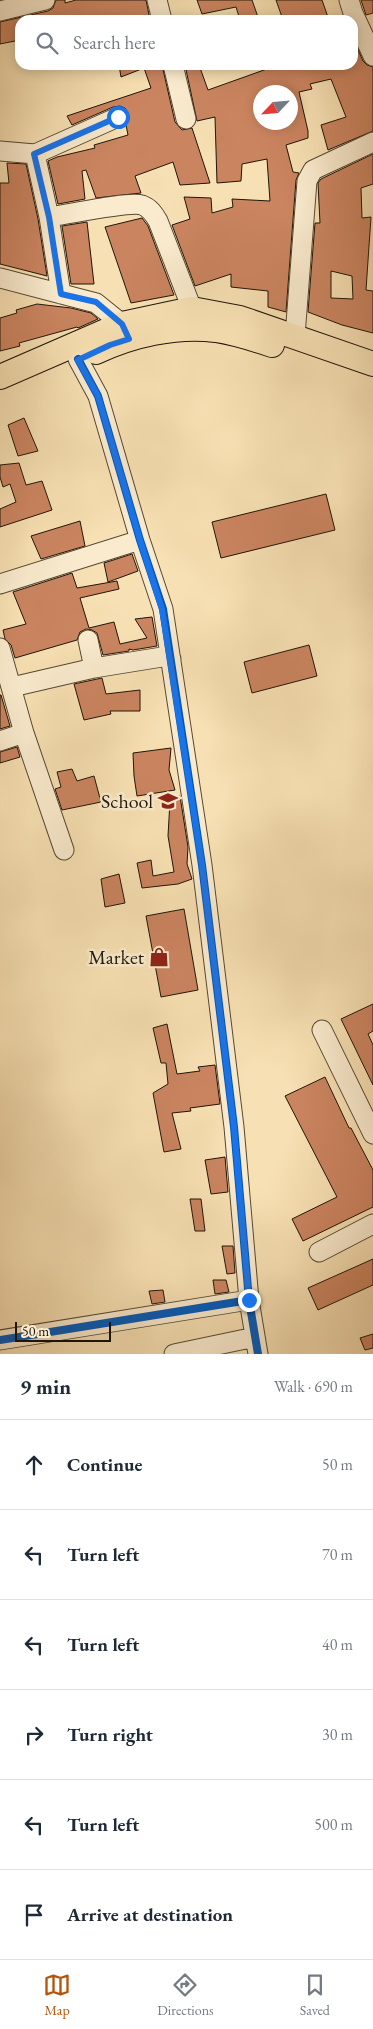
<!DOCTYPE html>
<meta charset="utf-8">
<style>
body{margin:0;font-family:"EB Garamond",serif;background:#f6f6f7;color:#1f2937}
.compass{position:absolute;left:253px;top:85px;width:45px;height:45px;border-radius:50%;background:#fff;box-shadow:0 2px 12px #0003;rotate:244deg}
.scale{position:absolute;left:15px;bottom:12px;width:96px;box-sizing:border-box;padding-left:5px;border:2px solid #1f1508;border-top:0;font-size:14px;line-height:18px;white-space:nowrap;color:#1f1508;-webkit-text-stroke:4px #faebce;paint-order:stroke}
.stop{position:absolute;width:15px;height:15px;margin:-11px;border:4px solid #1a73e8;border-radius:50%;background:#fff}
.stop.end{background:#1a73e8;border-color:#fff;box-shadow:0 1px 5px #0008}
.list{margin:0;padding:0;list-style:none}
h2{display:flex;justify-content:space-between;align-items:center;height:65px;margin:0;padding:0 20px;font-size:21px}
h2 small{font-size:16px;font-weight:400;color:#747a83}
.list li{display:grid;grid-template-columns:32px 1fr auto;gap:15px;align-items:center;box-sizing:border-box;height:90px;padding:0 20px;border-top:1px solid #e0e1e3}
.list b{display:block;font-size:19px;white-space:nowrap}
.list em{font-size:16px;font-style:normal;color:#747a83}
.icon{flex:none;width:28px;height:28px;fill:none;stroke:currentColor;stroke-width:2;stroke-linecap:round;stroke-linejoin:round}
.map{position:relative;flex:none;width:373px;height:1354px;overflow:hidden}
.search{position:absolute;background:#fff;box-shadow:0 2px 12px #0003;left:15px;right:15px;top:15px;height:55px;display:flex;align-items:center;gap:12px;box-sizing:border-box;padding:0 18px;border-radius:15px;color:#747a83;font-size:19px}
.sheet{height:605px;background:#fff}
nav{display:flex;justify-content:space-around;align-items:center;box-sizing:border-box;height:70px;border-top:1px solid #e0e1e3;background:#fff;font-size:14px;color:#747a83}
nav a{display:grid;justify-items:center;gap:2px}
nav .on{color:#b45309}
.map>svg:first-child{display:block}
.building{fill:#ca8460;stroke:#1f1508;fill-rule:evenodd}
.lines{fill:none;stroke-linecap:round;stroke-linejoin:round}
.minor-casing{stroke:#554833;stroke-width:21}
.major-casing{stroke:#1f1508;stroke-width:26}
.minor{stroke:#faebce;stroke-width:19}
.major{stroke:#f7e0b3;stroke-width:24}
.cycleway-casing{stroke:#faebce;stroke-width:11}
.cycleway{stroke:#0057b8;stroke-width:8}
.route{stroke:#1a73e8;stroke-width:6}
.labels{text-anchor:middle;stroke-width:5;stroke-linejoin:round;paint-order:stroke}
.poi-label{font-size:20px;fill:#1f1508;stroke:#faebce;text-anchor:end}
</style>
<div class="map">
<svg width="373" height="1354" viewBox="0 0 373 1354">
<rect width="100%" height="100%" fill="#f7e0b3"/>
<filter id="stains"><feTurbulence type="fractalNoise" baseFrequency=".004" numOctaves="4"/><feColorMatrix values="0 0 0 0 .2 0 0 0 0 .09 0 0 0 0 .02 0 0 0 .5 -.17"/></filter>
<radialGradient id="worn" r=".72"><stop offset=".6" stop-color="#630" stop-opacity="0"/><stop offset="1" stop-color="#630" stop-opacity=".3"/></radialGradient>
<path class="building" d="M56 0H65V3L76 0H146L150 20H20V40L0 44V22L48 11 53 8Z
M197 0H252L259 20H240L236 7 202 14Z
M276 0H322L329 20H283Z
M361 0H373V13L366 15Z
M355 43 363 61 367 65 373 67V131L328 150 321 125 346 117 331 79 310 84 312 89 299 92 308 131V138L286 145 293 172 299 173 296 180 286 312 268 307V291L231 287V274L195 286 172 225 190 219 184 197 211 198 212 213 233 207 232 199 270 201 267 159 242 164 241 181 217 183 215 117 197 121 185 65H199L208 90 278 65H353V44ZM260 92H290V122H260Z
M119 65H162L175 122 182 130 192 128 210 183 180 185 173 162 135 176 141 193 96 198 86 170 82 171 85 199 58 204 48 161 57 157 95 148 94 145 128 135 126 125 129 119 128 113 125 108 120 106 113 107 72 125 67 116 151 88 144 68 121 77Z
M373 154V184L361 188 362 218 371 217 366 290 373 291V333L342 325 308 312 315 223H320L318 183 321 179ZM331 271 352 276 353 299 331 298Z
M7 163 26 164 38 219 47 276 0 264V183H9Z
M142 218 148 226 174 295 131 303 105 227Z
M87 222 94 284H71L62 226Z
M37 304 71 308 91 313 98 319 78 328 77 327 19 343 20 346 0 351V318L17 313 16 310Z
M24 418 38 451 18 456 8 425Z
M19 463 26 485 42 481 52 510 0 527V509L16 502 10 484 3 487 0 477V465Z
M326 494 335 530 221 558 212 522Z
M80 521 85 546 41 559 31 536Z
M132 554 138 571 108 582 104 563Z
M72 573 77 588 117 581 119 589 80 598 89 628 114 622 120 644 147 638 135 619 152 617 157 646 133 650 129 649V651L103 655 97 633 92 630 86 629 80 632 77 640 15 658 11 645 5 639 3 630 26 624 13 592Z
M309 645 317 676 252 693 244 662Z
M102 678 106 694 140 690V711H110L111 714 84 720 74 684Z
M0 695H1L10 726 0 729Z
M17 747 20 757 0 763V752Z
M171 748 169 770 175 790 137 796 134 776 133 753Z
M72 769 77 781 94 776 101 802 62 810 55 789 61 787 57 772Z
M180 796 188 847 187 864 192 879 178 884 142 888 137 863 151 860 153 876 174 872 168 836 170 801Z
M119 874 125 903 105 907 101 879Z
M184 909 198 990 161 997 146 916Z
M373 1004V1031L368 1034 373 1045V1085L341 1019Z
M167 1024 177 1074 200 1071 198 1067 215 1065 220 1104 190 1108 191 1111 172 1113 181 1149 164 1152 153 1093 168 1084 166 1063H161L153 1028Z
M325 1077 349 1128H351L373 1170V1207L303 1241 292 1219 337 1197 285 1096Z
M225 1157 228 1192 211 1194 205 1160Z
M190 1199H201L205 1231H195Z
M222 1246H233L235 1273 227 1274Z
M373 1259V1285L318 1310 308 1288Z
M213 1280H226L229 1292 215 1294Z
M163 1290 165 1302 152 1304 149 1291Z
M373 1334V1348L365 1350 360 1338Z"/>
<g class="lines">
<defs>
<path id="minor" d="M157 0 162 20
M349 0 353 13 373 56
M0 11 45 0
M173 65 186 119
M0 151 35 154 118 117
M35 154 49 217 61 294
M49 217C66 215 129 201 142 205 150 208 154 214 158 221L192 309
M0 278 96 303 122 324 128 336
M295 336 307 181 313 170 373 142
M78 359 98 396 140 540 163 609 202 865 234 1127 249 1300 258 1354
M0 584 140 540
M88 640 94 668
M0 648 24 733 0 741
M12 687 94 668 162 657 171 659
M24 733 64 850
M322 1030 373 1134
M319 1252 373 1224
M0 1340 249 1300
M174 1354 255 1337"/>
<path id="major" d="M96 352C132 335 176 325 216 330 235 333 254 339 272 345
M0 377 122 324 192 309 240 318 373 364"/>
</defs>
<use href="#minor" class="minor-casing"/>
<use href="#major" class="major-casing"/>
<use href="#minor" class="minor"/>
<use href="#major" class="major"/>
<defs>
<path id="cycleway" d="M78 359 98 396 140 540 163 609 202 865 234 1127 249 1300 258 1354
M0 1340 249 1300"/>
</defs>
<use href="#cycleway" class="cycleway-casing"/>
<use href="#cycleway" class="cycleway"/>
</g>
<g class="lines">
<path class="route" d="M118 117 34 154 49 217 61 294 96 302 122 324 129 339 110 345 78 360 98 396 140 540 162 609 202 865 234 1127 249 1300"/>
</g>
<defs>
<symbol id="school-bare" viewBox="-9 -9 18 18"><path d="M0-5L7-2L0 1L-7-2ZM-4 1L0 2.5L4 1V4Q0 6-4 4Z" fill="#8f2418" stroke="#faebce" stroke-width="2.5" paint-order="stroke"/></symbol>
<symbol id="shop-bare" viewBox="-9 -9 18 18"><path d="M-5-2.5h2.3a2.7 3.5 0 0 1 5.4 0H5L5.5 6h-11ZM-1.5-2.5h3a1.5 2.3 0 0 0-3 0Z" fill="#8f2418" stroke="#faebce" stroke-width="2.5" paint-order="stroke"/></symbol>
</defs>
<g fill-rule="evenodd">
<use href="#school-bare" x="154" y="787" width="28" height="28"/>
<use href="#shop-bare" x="145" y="943" width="28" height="28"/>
</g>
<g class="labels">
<g class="poi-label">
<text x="153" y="808">School</text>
<text x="144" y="964">Market</text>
</g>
</g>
<rect width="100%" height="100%" filter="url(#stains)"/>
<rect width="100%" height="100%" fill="url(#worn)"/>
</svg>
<svg class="compass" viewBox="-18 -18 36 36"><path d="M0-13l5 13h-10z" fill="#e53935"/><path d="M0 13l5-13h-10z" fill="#747a83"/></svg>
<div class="scale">50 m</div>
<div class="stop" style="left:118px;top:117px"></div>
<div class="stop end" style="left:249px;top:1300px"></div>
<div class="search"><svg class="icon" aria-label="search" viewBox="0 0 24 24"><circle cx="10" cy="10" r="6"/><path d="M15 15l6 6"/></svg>Search here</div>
</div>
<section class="sheet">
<h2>9 min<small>Walk · 690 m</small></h2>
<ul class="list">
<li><svg class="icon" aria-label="ahead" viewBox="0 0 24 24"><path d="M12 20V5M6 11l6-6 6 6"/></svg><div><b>Continue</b></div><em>50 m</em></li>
<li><svg class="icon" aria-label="left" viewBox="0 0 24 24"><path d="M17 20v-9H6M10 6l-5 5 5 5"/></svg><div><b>Turn left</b></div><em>70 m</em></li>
<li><svg class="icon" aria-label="left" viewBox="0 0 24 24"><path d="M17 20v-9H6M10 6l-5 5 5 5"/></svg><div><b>Turn left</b></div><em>40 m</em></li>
<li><svg class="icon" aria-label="right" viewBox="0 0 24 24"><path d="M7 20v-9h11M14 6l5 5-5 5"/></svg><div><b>Turn right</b></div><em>30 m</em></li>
<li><svg class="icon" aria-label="left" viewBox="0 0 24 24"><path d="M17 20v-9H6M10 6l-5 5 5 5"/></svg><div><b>Turn left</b></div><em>500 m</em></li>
<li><svg class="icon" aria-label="arrive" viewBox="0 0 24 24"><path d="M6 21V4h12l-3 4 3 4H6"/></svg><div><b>Arrive at destination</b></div></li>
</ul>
</section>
<nav>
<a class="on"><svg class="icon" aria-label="map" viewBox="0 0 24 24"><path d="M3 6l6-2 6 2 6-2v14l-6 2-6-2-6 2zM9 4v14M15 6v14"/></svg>Map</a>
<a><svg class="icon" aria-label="directions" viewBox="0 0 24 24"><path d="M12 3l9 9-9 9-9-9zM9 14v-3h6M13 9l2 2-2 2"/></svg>Directions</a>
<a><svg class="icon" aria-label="saved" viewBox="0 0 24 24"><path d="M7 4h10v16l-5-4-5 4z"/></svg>Saved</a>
</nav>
